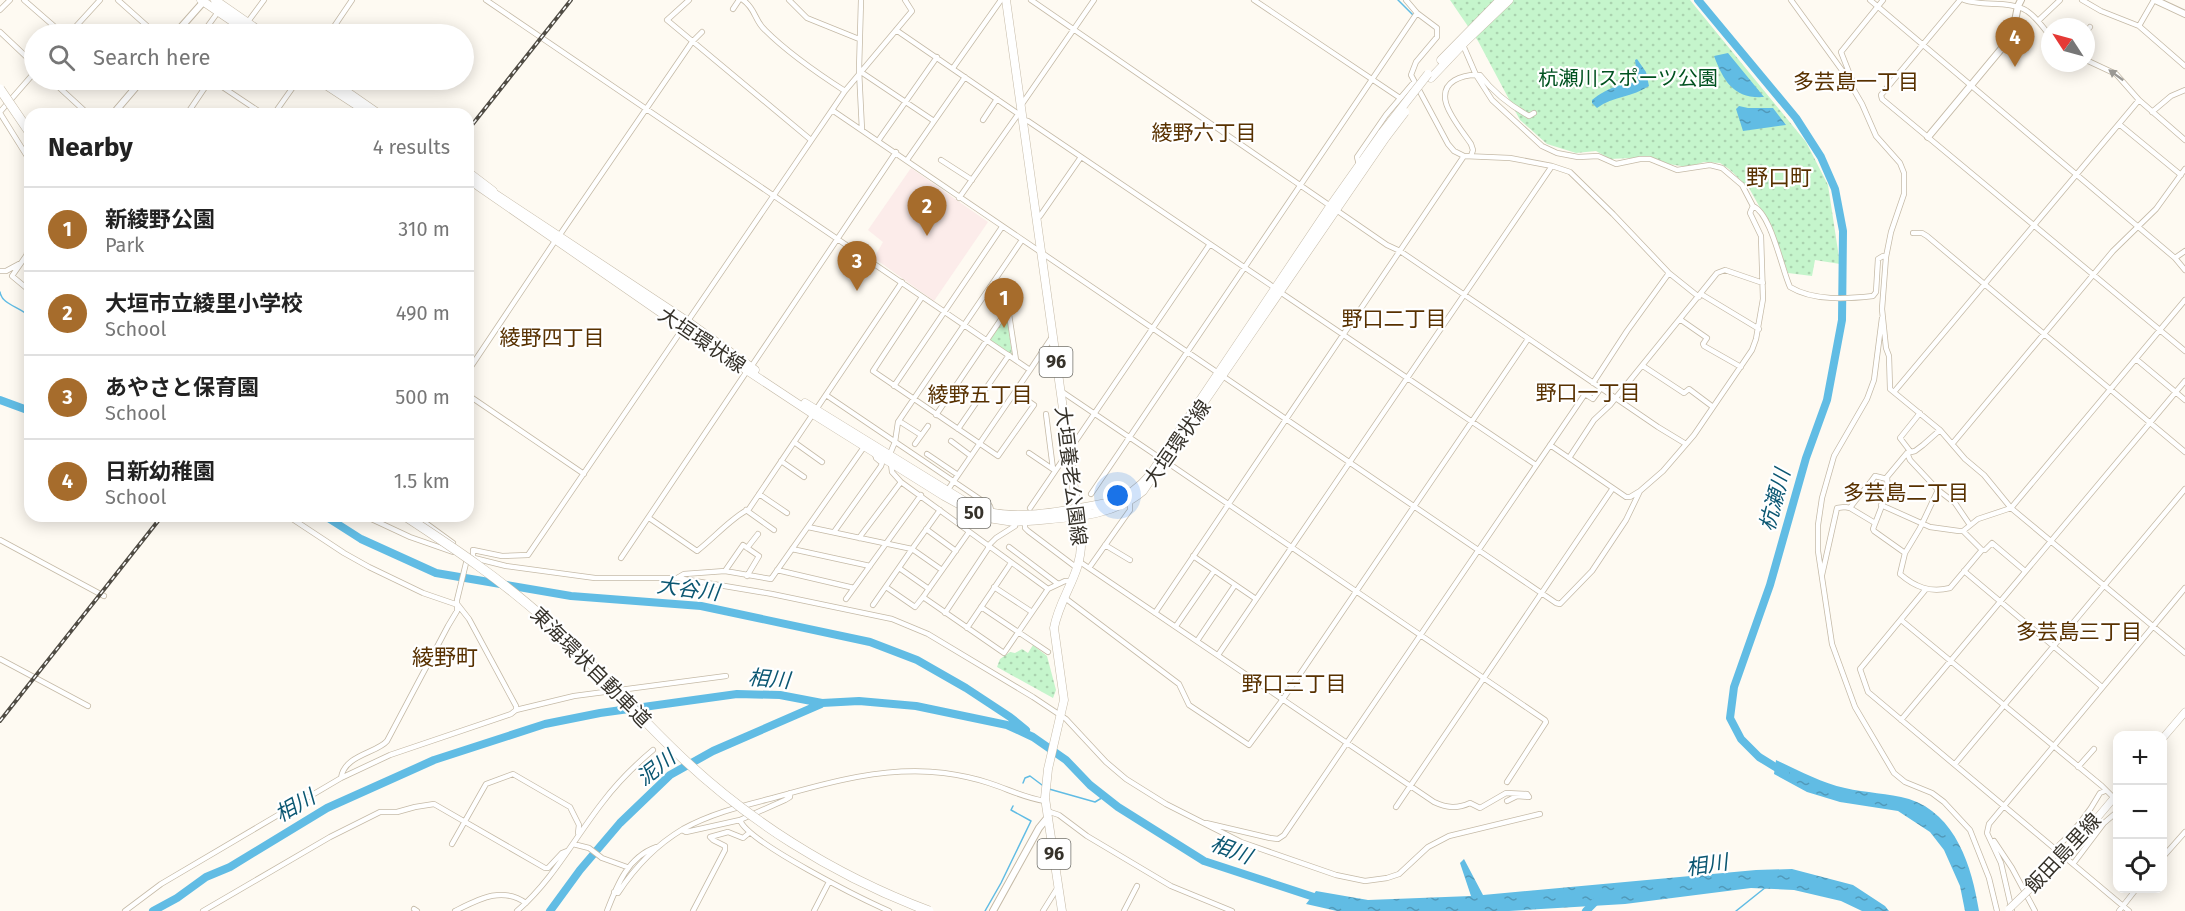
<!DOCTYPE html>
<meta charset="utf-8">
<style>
body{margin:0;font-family:"Fira Sans","Noto Sans JP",sans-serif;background:#f2f2f2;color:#222}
.controls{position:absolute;right:18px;bottom:18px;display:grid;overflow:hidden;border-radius:12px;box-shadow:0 3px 15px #0003}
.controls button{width:54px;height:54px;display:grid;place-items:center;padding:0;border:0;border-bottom:2px solid #e0e0e0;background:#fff;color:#222;font:30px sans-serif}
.compass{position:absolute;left:2041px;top:18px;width:54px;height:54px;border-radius:50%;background:#fff;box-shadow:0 3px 15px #0003;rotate:306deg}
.you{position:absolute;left:1118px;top:496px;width:21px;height:21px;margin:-15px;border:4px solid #fff;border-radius:50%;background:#1a73e8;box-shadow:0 0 0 9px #1a73e833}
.badge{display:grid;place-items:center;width:39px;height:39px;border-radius:50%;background:#a66c2c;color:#fff;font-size:20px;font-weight:700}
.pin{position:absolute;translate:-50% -50px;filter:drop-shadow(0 2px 3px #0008)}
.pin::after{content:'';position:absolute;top:32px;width:21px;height:18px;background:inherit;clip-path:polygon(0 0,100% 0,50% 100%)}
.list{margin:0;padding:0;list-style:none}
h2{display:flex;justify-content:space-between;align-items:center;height:78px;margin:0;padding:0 24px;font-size:26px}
h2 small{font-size:20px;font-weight:400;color:#767676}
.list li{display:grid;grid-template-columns:39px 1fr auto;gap:18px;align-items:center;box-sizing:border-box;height:84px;padding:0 24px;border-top:2px solid #e0e0e0}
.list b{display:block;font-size:22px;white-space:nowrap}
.list p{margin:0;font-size:20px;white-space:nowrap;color:#767676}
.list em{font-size:20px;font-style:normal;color:#767676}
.icon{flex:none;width:33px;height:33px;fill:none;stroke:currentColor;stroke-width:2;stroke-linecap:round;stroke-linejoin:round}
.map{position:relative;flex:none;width:2185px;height:911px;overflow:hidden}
.search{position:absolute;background:#fff;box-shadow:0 3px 15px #0003;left:24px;top:24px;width:450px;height:66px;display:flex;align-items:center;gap:15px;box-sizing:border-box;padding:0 21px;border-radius:33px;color:#767676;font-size:22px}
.panel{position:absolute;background:#fff;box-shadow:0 3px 15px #0003;left:24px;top:108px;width:450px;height:414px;border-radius:18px}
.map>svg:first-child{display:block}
.education{fill:#fcecea}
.park{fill:url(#park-dots)}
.water{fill:url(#water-ripples)}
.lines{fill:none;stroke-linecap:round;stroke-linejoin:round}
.stream{stroke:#61bce4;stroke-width:1.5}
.river{stroke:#61bce4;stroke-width:8}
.minor-casing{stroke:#c5baa7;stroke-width:6}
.tertiary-casing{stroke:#c5baa7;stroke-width:8}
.secondary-casing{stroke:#c5baa7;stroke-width:8}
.primary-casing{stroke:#c5baa7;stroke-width:9}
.minor{stroke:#fff;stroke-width:4.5}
.tertiary{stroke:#fff;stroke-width:6}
.secondary{stroke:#fff;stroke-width:7}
.primary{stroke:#fff;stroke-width:8}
.rail-casing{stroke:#504c44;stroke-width:4}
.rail{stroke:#fff;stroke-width:1.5;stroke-dasharray:4.5;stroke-linecap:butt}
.secondary-bridge-casing{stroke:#c5baa7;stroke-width:8;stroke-linecap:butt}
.primary-bridge-casing{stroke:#c5baa7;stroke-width:9;stroke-linecap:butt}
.motorway-bridge-casing{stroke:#c5baa7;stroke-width:10;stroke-linecap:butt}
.secondary-bridge{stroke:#fff;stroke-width:7}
.primary-bridge{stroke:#fff;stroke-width:8}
.motorway-bridge{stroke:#fff;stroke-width:9}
.oneway{fill:#9a9894}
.labels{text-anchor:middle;stroke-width:4.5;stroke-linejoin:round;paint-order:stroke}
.shield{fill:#fff;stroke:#72706a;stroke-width:1.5}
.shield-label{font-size:18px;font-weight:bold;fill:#36322a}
.park-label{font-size:20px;fill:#015220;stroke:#fff}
.street-label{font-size:20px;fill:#36322a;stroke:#fff}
.neighbourhood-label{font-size:21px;fill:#583100;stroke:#fff}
.water-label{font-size:21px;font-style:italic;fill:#0b5772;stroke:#fff}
.quarter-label{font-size:22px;fill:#583100;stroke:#fff}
</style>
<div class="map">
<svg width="2185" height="911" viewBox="0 0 2185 911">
<defs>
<pattern id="park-dots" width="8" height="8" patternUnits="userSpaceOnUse" patternTransform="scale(1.5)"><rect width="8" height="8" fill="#c5f5cc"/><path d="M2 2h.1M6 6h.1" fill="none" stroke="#aad2af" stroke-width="1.8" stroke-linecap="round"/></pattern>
<pattern id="water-ripples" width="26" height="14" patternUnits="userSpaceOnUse" patternTransform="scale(1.5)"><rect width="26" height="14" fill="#61bce4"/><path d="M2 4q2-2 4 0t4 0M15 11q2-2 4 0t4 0" fill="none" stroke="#5199b9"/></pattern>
</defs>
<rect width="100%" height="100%" fill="#fefaf2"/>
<path class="education" d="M911 168 988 222 934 301 874 258 883 242 868 230Z"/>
<path class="park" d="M1450 0H1690L1806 142 1828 185 1840 264 1815 260 1812 276 1788 273 1773 231 1749 188 1729 169 1720 163 1704 162 1688 167 1668 164 1650 157 1610 159 1596 151 1576 153 1547 144 1520 120 1478 41Z
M1007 315 1012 355 990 340Z
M1033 645 1047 656 1056 690 1053 698 997 667 1000 659 1010 652 1015 653 1022 649 1028 653Z"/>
<path class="water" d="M1728 53 1764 97C1734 99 1724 82 1714 56Z
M1637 59 1646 72 1649 86C1633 97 1613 96 1597 108L1592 103V100C1609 87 1618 85 1638 82L1635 60Z
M1739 106 1748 108H1773L1786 125 1743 131 1736 109Z
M1776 760C1798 770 1821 783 1845 788 1866 793 1888 793 1909 799 1956 814 1972 867 1979 911H1965L1960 886 1944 850 1930 832 1898 811 1840 802 1807 792 1774 774Z
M1464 859 1483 895 1756 870 1792 869 1853 885 1885 906 1889 911H1862L1841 901 1794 890 1751 888 1625 904 1509 911H1337L1306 904 1316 891 1368 900 1471 896 1460 863Z"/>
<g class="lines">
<path class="stream" d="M1398 0 1414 16
M0 292C2 305 21 307 30 317
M1023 783 1025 778 1030 776 1042 785
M1049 789 1095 802 1105 796
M985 911 1001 883 1031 821 1011 810 1013 806
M1736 911 1766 887"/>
<path class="river" d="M1698 0 1796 118 1821 157 1835 189 1843 231 1842 320 1827 400 1806 458 1770 585 1734 687 1730 718 1741 739 1759 757 1785 773
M0 400 30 411
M325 516 361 539 436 573 571 596 701 606 870 642 917 660 966 688 1010 717 1026 730
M153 911 177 898 206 877 230 867 327 808 434 760 545 724 600 713 737 694 780 695 822 703 859 701 916 706 1007 725 1033 737 1066 760 1090 785 1118 807 1204 861 1323 900
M550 911 580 870 620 823 670 775 713 751 821 704
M1586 911 1596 901"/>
<defs>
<path id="minor" d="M24 0 63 34
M118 0 156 34
M486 0 1030 370 947 491
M689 0 667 20 811 140
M743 0C756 9 754 20 765 30 789 54 817 73 845 91
M789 0 807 18 859 39
M861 0 859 70 862 130
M1031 0 1387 245 1400 251 1658 427 1686 444
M1254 0 1400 98
M1406 0 1417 13 1437 28V37L1416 62 1411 75 1448 144 1454 151 1464 156 1510 158 1552 166
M1791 0 1844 73 1862 104 1876 136 1900 163 1904 173V194L1891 232 1886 257 1882 309 1886 348 1889 356 1890 389 1940 430 1965 459 1984 475 2011 508 2185 653
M1870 0 2175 258 2185 270
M1960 0 1881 95 1882 99 2185 351
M1964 0C1984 7 2009 0 2027 11 2036 17 2043 27 2050 36
M2082 0 2101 11 2139 26 2185 66
M733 9 739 0
M0 10 10 0
M2038 21 2060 0
M247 23 264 0
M2139 26 2154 0
M896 30 1017 113
M0 32 34 64
M2086 32 2090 27
M69 34 100 0
M202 34 218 12
M329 34 352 0
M1463 45 1476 75 1492 100 1542 146 1557 153 1578 157 1598 156 1616 164 1640 159H1650L1677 170 1710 165 1722 168 1742 185 1753 206
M2086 60 2116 74 2139 100 2185 140
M953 68 1001 0
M861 72 934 121
M51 80 88 114
M212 80 263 114
M1852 80 1841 52 1883 0
M1022 104 1094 0
M832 110 1556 603 1560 604 1592 571 1626 520 1640 491 1663 471 1694 435 1752 350 1756 339 1763 299 1761 236 1750 213 1753 206C1771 213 1782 270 1790 287 1813 301 1847 299 1873 296L1876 292 1878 259 1883 256 1886 257
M0 112 34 73
M2152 112 2171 96 2185 90
M0 113 30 161
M187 114 210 80
M274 114 298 80
M983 120 997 99
M1023 120 1028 121 1275 288
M2119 124 2181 175
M878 141 937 57
M1471 156 1473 150 1471 144C1463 132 1450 117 1446 103 1440 81 1463 74 1480 75 1494 93 1509 105 1529 116L1534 113
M907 160 965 77
M941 160 972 180
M1359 165 1357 157 1386 115 1414 82
M959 198 1019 113
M1036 219 1040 216 1081 157
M1913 233H1922L1927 236 2185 452
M559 236 692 42 702 32
M28 253 12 276 30 291
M2175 258 2185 251
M0 271H6L19 264
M1669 273 1699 297
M995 281 1005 288 1016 360
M1280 292 1536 465
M1701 294 1759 329
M922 297 873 371 998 456 1034 405 1015 392
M1882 318 1874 380 1867 399 1834 456 1822 498 1818 525V551L1832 644 1855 707 1894 773 1905 782 1932 793 1944 802 1970 830 1989 878 1997 911
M1681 320 1707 338 1703 344 1704 346 1741 367
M2136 359 2185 400
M1643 366 1684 393 1689 389 1713 407
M751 367 896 152
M1030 370 1052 337
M468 371 555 241
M894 386 1002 227
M1061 391 1160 458
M1894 392 2139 100
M468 395 584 474
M826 395 990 506 992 513
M1046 414 1053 469
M936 415 1008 309
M899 421 921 435
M958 429 1009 355
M951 441 971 456
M794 442 822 462
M1953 443 2113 251 2156 209 2185 169
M915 444 928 426
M1550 445 1626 497H1630L1640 491
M1910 451 1900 438 1920 413
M1029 453 1054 470
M1907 453 1910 460 1938 490 1955 503 1970 525
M927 454 958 475
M889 456 895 442 898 422 1022 240
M1569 458 1594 420 1610 405 1717 273 1725 270 1763 283
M781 461 804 477
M1165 461 1545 720 1546 722 1507 782
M891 464 892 472 901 482 1048 589
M1938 490 1920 528 1905 553 1874 531 1873 529 1888 490 1887 477 1907 453 1915 451 1923 445 1940 430
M759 494 787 513
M1091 494 1417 13
M1881 505 1930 527 1959 531H1963L1978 519 2011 508 2185 300
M1030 508 1210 244
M746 510 774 530
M288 516 344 553 369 567 423 593 458 605 469 619 516 706V710
M365 516 410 537 453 552
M416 516 453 543
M649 518 697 551C713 539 732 517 749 509L902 282
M1025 521V528L1028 531 1077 568
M1875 523 1850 508C1858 496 1867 488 1875 476L1887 479
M808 527 912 549 940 510
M926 529 956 551
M1963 531 1982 550
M834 532 881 466 882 463 876 458 875 454
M969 532 923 597 1004 653 1048 589 1065 581H1073
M859 538 901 482
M0 540 104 596
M1105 545 1130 560
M988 546 996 538 1015 526
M1009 547 1058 584
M747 548 758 534
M792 549 870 566
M1905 553 1900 574C1915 587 1930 593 1950 588L1982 550H1985L1992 543 2025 571
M1193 556 1256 599
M470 557 506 566 595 578H677L772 594 892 619 928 634 1033 697 1066 719 1106 762 1126 779 1166 804 1241 842 1336 875 1365 881 1387 878 1399 874 1428 847 1449 836 1540 814
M473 558V550L502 556 528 555 845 91 912 11 905 0
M621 558 747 371
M1080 562 1434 802C1447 808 1457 809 1470 803L1480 808 1506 793 1527 794 1529 797 1517 796 1507 801
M899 568 929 589
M1089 568 1130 510V502
M777 570 854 588
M725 571 743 545 759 556 747 576
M1964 571 2102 687
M1822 575 1837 508 1845 507 1850 508
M677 578 684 574 725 571 771 579 864 447
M886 587 915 607 923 597
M994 587 1032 612
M1926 589 1860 669 1868 692 2129 911
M1065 598 1179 684 1189 705 1249 745 1283 699 1528 339
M846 599 921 495
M873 605 912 549 942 570
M981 607 1048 652
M945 613 989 547
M1155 613 1464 156
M1901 620 2102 786 2118 802
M1176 626 1214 571
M967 628 1011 563
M1197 641 1235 585
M1218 655 1552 166 1570 172 1613 214 1669 273 1627 331 1593 383
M0 659 88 706
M1901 720 2185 381
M1955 764 2185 489
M2078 767 2094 749
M341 778C344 755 377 753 387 741L448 626 457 611V600L467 559
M1396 807 1613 488
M1047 811 1059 815 1087 836 1171 886 1232 911
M740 820C747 842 864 900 889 911
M1206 823 1270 838 1278 839 1284 835 1585 394 1593 399 1601 388
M682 830 686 832 740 820 785 800 790 797V793
M1994 841 2012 868 2035 911
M452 844 486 784 513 774 570 807 579 825 578 833
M573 844 589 848 602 858 627 867
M2055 849C2074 832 2088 815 2100 793L2105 791
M2162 858 2185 832
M2073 864 2104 823 2118 811
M614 892 618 893C635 867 656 845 683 829 712 813 742 806 773 798 829 782 885 766 944 773 959 775 974 778 989 783 1008 789 1024 798 1045 801
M414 909 417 911
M125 911 161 884 341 778 390 755 511 714 516 710 574 696 726 676
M203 911 330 837 380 812H397L415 807 434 804 545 868H548L562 853 567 851
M455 911C479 899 502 886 526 903
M517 911C552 881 574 839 602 803 617 783 634 766 653 750
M607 911C617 885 628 857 656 847
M693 911 725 850V846L713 840 710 837 728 832 743 838 749 833
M814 911 829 882
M1043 911 1058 887
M1124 911 1137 886
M2012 911 2001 863 1987 833 1989 824 2185 588
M2119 911 2137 888"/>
<path id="tertiary" d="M2155 0 2185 14
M175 34 205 0
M113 114 142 80
M1928 137 2012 36 2018 6 2021 0
M28 253 30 250
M993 911 1039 828 1048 817"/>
<path id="secondary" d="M2162 739 2185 712
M2092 824 2118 793"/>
<path id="primary" d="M201 0 251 34
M215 0 264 34
M1006 0 1081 538C1083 574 1060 595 1054 628L1064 700 1048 769 1045 798 1062 911
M1441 60 1500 0
M1431 78 1466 41 1509 0
M318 80 370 114
M330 80 379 114
M468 172 493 191
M468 179 683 328 813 414 944 496 975 513 988 518 1014 522 1028 521C1068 517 1111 518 1143 491L1386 137
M489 190 687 321 755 370
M805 403 977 509C1020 523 1069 509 1113 502 1128 496 1139 488 1150 475L1331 205 1382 133"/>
</defs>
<use href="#minor" class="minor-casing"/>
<use href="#tertiary" class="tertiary-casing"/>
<use href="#secondary" class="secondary-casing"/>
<use href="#primary" class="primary-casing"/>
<use href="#minor" class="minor"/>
<use href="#tertiary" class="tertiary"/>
<use href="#secondary" class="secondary"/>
<use href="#primary" class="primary"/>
<defs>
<path id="rail" d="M468 130 571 0
M0 721 162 516"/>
</defs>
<use href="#rail" class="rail-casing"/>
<use href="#rail" class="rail"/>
<defs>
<path id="secondary-bridge" d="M2009 909 2064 856 2092 824"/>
<path id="primary-bridge" d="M1382 133 1428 74
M1386 137 1405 112"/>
<path id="motorway-bridge" d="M0 89 30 133
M405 516C454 548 503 581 547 621 591 660 628 706 671 747 744 819 833 875 929 911"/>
</defs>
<use href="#secondary-bridge" class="secondary-bridge-casing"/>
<use href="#primary-bridge" class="primary-bridge-casing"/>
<use href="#motorway-bridge" class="motorway-bridge-casing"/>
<use href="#secondary-bridge" class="secondary-bridge"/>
<use href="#primary-bridge" class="primary-bridge"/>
<use href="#motorway-bridge" class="motorway-bridge"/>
</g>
<defs><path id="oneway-solid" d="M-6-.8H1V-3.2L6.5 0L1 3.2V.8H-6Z" transform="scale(1.5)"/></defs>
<use class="oneway" href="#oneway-solid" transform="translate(2116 75) rotate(-144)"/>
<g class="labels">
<g class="shield">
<rect x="1039.5" y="347" width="33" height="30" rx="4.5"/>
<rect x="957.5" y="498" width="33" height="30" rx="4.5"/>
<rect x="1037.5" y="839" width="33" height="30" rx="4.5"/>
</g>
<g class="shield-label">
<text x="1056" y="368">96</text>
<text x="974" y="519">50</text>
<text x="1054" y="860">96</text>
</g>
<g class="park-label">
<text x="1628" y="85">杭瀬川スポーツ公園</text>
</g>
<g class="street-label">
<text transform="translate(702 340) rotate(34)" y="7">大垣環状線</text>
<text transform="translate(1177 443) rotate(-55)" y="7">大垣環状線</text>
<text transform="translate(1071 476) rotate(83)" y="7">大垣養老公園線</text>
<text transform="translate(591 667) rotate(45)" y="7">東海環状自動車道</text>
<text transform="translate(2063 853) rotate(-47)" y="7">飯田島里線</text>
</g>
<g class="neighbourhood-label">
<text x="1856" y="89">多芸島一丁目</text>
<text x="1204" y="140">綾野六丁目</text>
<text x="1394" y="326">野口二丁目</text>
<text x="552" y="345">綾野四丁目</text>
<text x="1588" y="400">野口一丁目</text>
<text x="980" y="402">綾野五丁目</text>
<text x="1906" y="500">多芸島二丁目</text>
<text x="2079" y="639">多芸島三丁目</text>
<text x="1294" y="691">野口三丁目</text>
</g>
<g class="water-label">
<text transform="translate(1775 500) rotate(-75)" y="7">杭瀬川</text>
<text transform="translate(688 589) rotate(7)" y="7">大谷川</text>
<text transform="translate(769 679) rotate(5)" y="7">相川</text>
<text transform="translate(656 768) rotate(-38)" y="7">泥川</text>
<text transform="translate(295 806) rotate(-30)" y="7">相川</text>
<text transform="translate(1231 850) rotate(21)" y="7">相川</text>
<text transform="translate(1707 865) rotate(-9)" y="7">相川</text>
</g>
<g class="quarter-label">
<text x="1779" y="185">野口町</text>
<text x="445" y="665">綾野町</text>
</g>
</g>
</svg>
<div class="controls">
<button>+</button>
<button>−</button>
<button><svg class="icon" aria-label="locate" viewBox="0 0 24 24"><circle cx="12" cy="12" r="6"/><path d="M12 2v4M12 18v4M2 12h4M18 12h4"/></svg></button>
</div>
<svg class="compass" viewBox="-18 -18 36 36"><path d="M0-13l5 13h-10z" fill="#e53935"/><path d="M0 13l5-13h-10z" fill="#767676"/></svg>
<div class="you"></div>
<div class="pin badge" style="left:1004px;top:328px">1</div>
<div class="pin badge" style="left:927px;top:236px">2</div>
<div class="pin badge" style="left:857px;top:291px">3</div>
<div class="pin badge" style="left:2015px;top:67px">4</div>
<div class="search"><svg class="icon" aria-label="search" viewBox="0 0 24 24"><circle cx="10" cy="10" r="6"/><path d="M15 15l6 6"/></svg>Search here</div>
<section class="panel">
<h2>Nearby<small>4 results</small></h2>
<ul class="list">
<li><span class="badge">1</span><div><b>新綾野公園</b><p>Park</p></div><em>310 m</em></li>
<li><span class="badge">2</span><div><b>大垣市立綾里小学校</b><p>School</p></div><em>490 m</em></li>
<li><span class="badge">3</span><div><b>あやさと保育園</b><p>School</p></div><em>500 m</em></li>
<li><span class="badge">4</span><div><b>日新幼稚園</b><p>School</p></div><em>1.5 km</em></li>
</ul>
</section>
</div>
